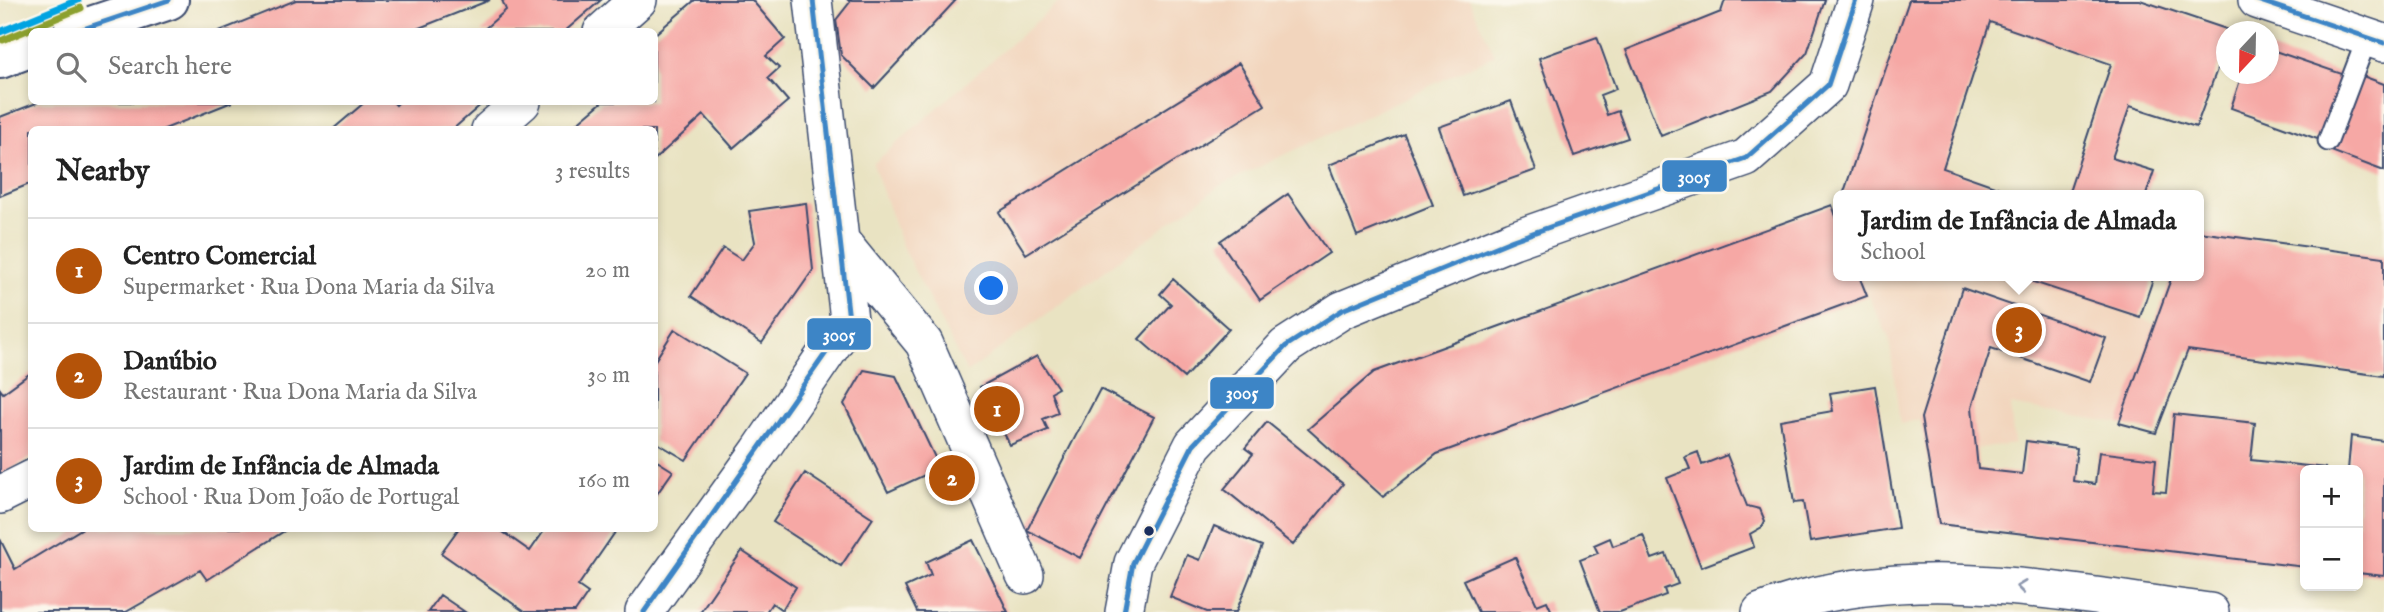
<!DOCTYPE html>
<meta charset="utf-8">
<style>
body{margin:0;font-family:"IM FELL English",serif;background:#f2f2f2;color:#222}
.controls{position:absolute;right:21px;bottom:21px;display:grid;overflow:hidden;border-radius:10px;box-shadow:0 4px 10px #0003}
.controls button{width:63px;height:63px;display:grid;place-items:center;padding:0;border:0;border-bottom:2px solid #e0e0e0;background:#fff;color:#222;font:35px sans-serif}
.compass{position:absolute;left:2216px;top:21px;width:63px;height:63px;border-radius:50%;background:#fff;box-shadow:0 4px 10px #0003;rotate:202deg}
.you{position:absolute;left:992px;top:289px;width:24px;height:24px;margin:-18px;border:5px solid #fff;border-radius:50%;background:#1a73e8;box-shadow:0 0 0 10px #1a73e833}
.badge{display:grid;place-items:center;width:46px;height:46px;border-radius:50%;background:#b45309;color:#fff;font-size:23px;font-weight:700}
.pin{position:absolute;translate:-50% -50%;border:4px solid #fff;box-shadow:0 2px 7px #0006}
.popup{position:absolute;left:1833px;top:190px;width:371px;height:91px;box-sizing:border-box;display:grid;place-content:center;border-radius:10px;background:#fff;filter:drop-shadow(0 2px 5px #0005);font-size:23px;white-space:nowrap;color:#767676}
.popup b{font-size:26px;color:#222}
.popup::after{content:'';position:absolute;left:50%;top:100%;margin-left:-14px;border:14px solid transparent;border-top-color:#fff}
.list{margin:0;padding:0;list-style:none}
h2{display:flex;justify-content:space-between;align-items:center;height:91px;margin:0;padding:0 28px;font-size:30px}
h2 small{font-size:23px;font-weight:400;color:#767676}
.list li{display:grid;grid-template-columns:46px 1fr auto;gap:21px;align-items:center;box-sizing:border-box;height:105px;padding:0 28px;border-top:2px solid #e0e0e0}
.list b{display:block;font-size:26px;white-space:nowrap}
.list p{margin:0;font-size:23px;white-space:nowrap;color:#767676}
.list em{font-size:23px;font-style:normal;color:#767676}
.icon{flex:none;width:38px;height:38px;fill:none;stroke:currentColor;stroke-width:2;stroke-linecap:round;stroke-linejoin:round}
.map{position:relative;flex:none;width:2384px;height:612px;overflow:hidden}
.search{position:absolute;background:#fff;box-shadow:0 4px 10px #0003;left:28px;top:28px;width:630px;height:77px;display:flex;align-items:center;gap:18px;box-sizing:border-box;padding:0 24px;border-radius:10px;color:#767676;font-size:26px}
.panel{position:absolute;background:#fff;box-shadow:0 4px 10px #0003;left:28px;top:126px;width:630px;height:406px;border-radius:10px}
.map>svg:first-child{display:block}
.built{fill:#f2d5bd}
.building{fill:#f6a8a5}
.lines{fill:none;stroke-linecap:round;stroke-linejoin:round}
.lane-casing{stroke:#3a4a6d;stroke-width:23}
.street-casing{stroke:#3a4a6d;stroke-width:40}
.primary-casing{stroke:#3a4a6d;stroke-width:42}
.lane{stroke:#fff;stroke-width:19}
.street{stroke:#fff;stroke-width:37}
.primary{stroke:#fff;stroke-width:38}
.bus-1-casing{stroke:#fbf7ec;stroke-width:10}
.bus-1{stroke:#3d85c6;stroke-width:5}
.rail-1-casing{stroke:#fbf7ec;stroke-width:12}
.rail-2-casing{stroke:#fbf7ec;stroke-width:12}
.rail-1{stroke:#01a3e1;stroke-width:7}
.rail-2{stroke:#8ca02e;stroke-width:7}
.oneway{stroke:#8d97ae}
.bus-dot{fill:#1b2f5e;stroke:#fbf7ec;stroke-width:2.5}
.line-badge{stroke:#fbf7ec;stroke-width:2.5}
.badge-label{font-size:19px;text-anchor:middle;font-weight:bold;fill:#fff}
</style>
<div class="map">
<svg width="2384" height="612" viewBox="0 0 2384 612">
<rect width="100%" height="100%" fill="#fbf7ec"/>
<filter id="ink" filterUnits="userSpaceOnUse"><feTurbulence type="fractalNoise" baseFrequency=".0143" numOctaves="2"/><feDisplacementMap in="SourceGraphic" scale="14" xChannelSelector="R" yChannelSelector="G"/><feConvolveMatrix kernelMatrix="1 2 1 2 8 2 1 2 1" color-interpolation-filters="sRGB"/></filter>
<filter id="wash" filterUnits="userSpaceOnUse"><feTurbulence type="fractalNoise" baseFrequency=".00686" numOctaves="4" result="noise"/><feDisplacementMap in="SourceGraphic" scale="28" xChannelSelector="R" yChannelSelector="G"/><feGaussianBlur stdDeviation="1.57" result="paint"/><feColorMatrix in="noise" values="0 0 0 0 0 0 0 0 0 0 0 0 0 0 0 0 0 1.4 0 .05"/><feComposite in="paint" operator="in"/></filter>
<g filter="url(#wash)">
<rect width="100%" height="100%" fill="#e9e3c2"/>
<path class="built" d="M1061 0H1469L1495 55 1219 186 967 373 902 246 873 164Z
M1859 276H2014L2155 323 2119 423 2010 405 2014 444 1976 449 1971 407 1900 424 1889 338Z"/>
<g id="blocks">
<path class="building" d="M296 0H490L409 32H217Z
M502 0H601L564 32H481L506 10Z
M695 0H752L785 39 766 56 779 68 768 78 788 101 733 148 704 115 654 160V130H569L602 102H654V35Z
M848 0H956L874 88 841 55 836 20 850 2Z
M1725 0H1825L1807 53 1772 91 1661 136 1626 50 1721 12Z
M1909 0H2140L2232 31 2226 32V67L2219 64 2196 127 2130 106 2112 158 2154 171 2146 195H2068L2111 64 1990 22 1943 168 2020 195H1843Z
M1597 37 1616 89 1600 95 1607 115 1618 111 1628 138 1574 156 1539 58Z
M2269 49 2348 76 2323 141 2231 108 2242 74H2269Z
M1239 63 1265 105 1026 254 999 212Z
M2360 75 2384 84V171L2331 151Z
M1511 101 1536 170 1463 196 1439 127Z
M39 102H232L162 130H32V183L0 196V117Z
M365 102H393L396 105 399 102H484L452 130H332Z
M1404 134 1433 205 1357 236 1329 165Z
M1288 194 1329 253 1260 300 1220 241Z
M806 203 813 270 762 343 691 296 723 248 742 260 755 242 749 211Z
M1832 205 1836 216 1839 209V217L1836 216 1839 224V276H1859L1867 296 1437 454 1383 497 1308 429 1374 372Z
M2199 232 2384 257V376L2188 350 2156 433 2119 423 2172 276H2199Z
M2015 276H2154L2140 317Z
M1173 279 1229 329 1184 378 1139 339 1171 304 1160 294Z
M1962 288 2106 338 2090 382 1991 348 1972 407 1978 469 2022 474 2026 441 2077 448 2073 481 2095 484 2099 452 2156 459 2153 491 2166 492 2174 414 2255 423 2251 460 2326 468 2305 470V567L1939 524 1921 418Z
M675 329 745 373 686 460 654 441V362Z
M1037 356 1058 388 1051 392 1058 413 1043 419 1048 430 1010 445 980 387Z
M864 370 896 376 940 468 888 492 844 404Z
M32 372V457L0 476V389L3 393Z
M1875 386 1898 528 1810 542 1803 502 1794 503 1780 420 1833 411 1830 393Z
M1100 389 1154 417 1080 558 1027 530Z
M1267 422 1343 484 1293 545 1224 489 1253 454 1245 448Z
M2351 436 2384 441V576L2358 573V470H2348Z
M1698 452 1702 465 1727 455 1747 506 1760 509 1765 521 1762 527 1750 534 1754 547 1701 567 1667 478 1690 469 1685 457Z
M654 459 673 471 654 498Z
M805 473 873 518 841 566 773 522Z
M1214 526 1262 546 1236 612H1207L1170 597 1187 555 1200 560Z
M83 528H289L207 580 200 570 126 612H0V539L15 569Z
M459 528H497L530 551 546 528H618L578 586 588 593 575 612H525L441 553Z
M1643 535 1652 559 1666 554 1678 584 1664 589 1666 595 1620 612H1600L1580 560 1598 553 1594 545 1610 538 1613 546Z
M973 540 1008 612H917L905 587 931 575 926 562Z
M742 551 796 587 782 610 772 603 766 612H700Z
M1515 557 1537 605 1547 601 1552 612H1478L1463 580Z
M440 595 465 612H428Z"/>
</g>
</g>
<g filter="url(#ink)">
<use href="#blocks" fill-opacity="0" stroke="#3a4a6d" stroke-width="2"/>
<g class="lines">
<defs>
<path id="lane" d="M2328 141 2367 38"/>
<path id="street" d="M2257 0 2384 43
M602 32 638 0
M490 130 522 102
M842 243 924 343 1025 575
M0 495 32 479
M644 612 759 452 849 320 813 0
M1124 612 1133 563 1193 445 1286 346 1342 310 1513 240 1746 158 1828 85 1856 0
M1761 612C1907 557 2061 593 2210 612"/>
<path id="primary" d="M73 32 169 0
M0 59 32 47"/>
</defs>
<use href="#lane" class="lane-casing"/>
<use href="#street" class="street-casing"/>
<use href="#primary" class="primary-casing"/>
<use href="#lane" class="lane"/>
<use href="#street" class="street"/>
<use href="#primary" class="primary"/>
<defs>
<path id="bus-1" d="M2257 0 2384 43
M74 32 169 0
M644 612 849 320 813 0
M1124 612 1133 563 1193 445 1286 346 1342 310 1513 240 1746 158 1828 85 1856 0"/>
</defs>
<use href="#bus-1" class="bus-1-casing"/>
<use href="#bus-1" class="bus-1"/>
<defs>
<path id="rail-1" d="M0 32 78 0"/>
<path id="rail-2" d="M3 40 81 8"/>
</defs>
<use href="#rail-1" class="rail-1-casing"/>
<use href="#rail-2" class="rail-2-casing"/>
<use href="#rail-1" class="rail-1"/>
<use href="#rail-2" class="rail-2"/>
</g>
<defs><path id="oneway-chevron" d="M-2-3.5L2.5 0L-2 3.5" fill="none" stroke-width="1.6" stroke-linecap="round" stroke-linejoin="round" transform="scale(1.75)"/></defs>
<use class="oneway" href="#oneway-chevron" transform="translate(2021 587) rotate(-173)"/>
</g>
<circle class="bus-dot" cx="1149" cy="531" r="6"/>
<g class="line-badge">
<rect x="1661" y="159" width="67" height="34" rx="7" fill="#3d85c6"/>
<rect x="806" y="317" width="66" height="34" rx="7" fill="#3d85c6"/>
<rect x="1209" y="376" width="66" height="34" rx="7" fill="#3d85c6"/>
</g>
<g class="badge-label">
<text x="1694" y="183">3005</text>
<text x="839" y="341">3005</text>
<text x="1242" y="399">3005</text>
</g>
</svg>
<div class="controls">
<button>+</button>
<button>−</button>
</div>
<svg class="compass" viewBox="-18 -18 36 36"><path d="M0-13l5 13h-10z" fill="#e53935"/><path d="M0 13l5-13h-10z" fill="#767676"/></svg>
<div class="you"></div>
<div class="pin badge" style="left:997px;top:409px">1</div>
<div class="pin badge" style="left:952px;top:478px">2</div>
<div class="pin badge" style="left:2019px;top:330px">3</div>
<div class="popup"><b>Jardim de Infância de Almada</b>School</div>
<div class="search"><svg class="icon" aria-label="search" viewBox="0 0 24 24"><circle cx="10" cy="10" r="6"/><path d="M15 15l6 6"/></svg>Search here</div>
<section class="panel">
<h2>Nearby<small>3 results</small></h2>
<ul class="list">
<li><span class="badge">1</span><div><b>Centro Comercial</b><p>Supermarket · Rua Dona Maria da Silva</p></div><em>20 m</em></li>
<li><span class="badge">2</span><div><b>Danúbio</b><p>Restaurant · Rua Dona Maria da Silva</p></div><em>30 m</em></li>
<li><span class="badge">3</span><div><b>Jardim de Infância de Almada</b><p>School · Rua Dom João de Portugal</p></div><em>160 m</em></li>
</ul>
</section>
</div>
